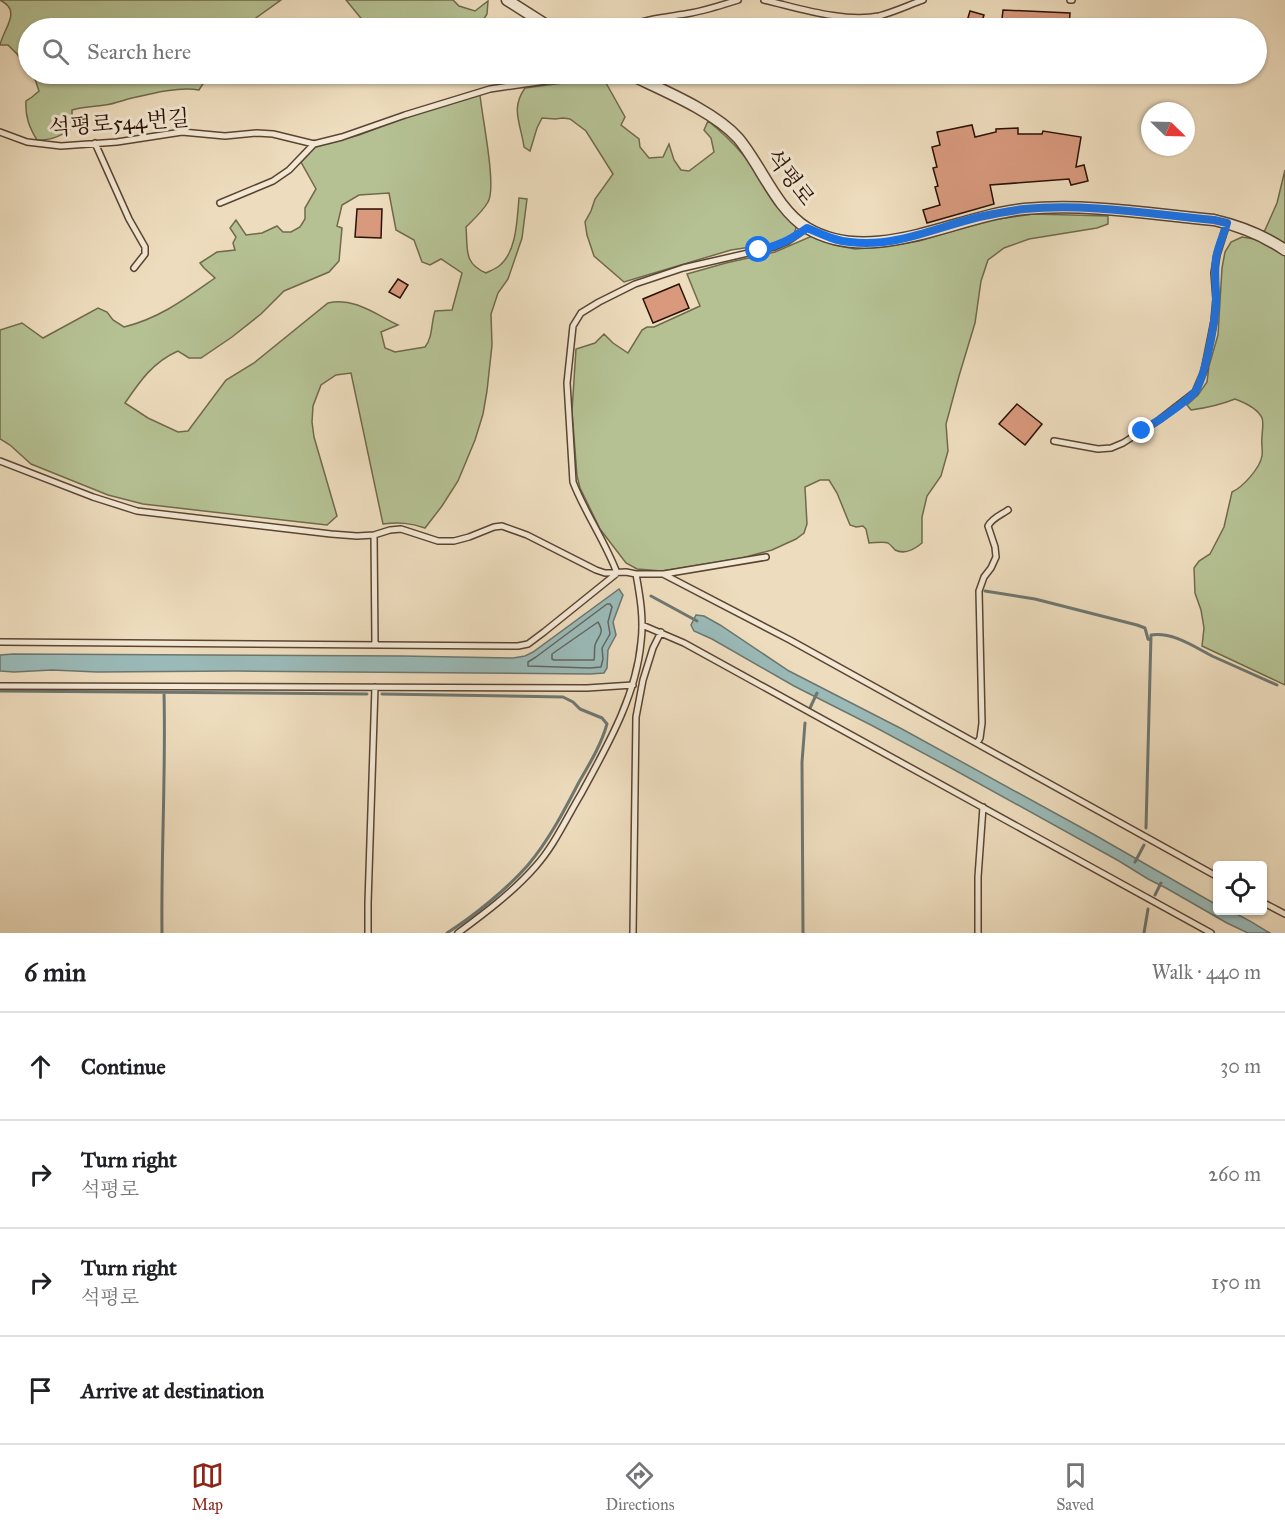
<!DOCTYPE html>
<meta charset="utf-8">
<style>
body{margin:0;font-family:"IM FELL Great Primer","Noto Serif KR",serif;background:#f6f6f6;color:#202124}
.controls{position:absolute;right:18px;bottom:18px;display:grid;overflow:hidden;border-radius:6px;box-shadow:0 2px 4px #0004}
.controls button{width:54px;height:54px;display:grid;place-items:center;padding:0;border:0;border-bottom:2px solid #e0e0e0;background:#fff;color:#202124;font:30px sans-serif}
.compass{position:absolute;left:1141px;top:102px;width:54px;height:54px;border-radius:50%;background:#fff;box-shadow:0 2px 4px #0004;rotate:113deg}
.stop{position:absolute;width:18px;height:18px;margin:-14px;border:4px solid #1a73e8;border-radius:50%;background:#fff}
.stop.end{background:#1a73e8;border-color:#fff;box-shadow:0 2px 6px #0008}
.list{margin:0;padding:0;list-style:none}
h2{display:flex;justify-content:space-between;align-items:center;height:78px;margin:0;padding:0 24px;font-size:26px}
h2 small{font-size:20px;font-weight:400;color:#757577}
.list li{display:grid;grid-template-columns:39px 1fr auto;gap:18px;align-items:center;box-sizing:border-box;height:108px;padding:0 24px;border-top:2px solid #e0e0e0}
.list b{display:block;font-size:22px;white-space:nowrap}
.list p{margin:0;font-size:20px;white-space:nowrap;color:#757577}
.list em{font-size:20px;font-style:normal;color:#757577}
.icon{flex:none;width:33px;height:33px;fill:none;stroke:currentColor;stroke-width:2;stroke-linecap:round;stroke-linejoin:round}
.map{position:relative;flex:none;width:1285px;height:933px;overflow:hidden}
.search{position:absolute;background:#fff;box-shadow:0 2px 4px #0004;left:18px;right:18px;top:18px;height:66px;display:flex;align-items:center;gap:15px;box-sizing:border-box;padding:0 21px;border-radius:33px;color:#757577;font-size:22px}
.sheet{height:510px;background:#fff}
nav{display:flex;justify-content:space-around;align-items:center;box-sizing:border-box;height:84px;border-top:2px solid #e0e0e0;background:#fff;font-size:16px;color:#757577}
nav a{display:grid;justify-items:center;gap:3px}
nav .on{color:#8f2418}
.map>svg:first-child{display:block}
.green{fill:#b5c193;stroke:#70694c;stroke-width:1.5;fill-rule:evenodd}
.water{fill:#9abab8;stroke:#6d7670;stroke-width:1.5}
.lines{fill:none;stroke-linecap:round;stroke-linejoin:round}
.shore{stroke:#62665e;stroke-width:1.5}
.stream{stroke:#6d7670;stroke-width:3}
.building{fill:#d8997d;stroke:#2a1105;stroke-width:1.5}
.lane-casing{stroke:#5b4433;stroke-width:8}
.street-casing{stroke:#5b4433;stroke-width:13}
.lane{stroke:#f3e8d4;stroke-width:5}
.street{stroke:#f3e8d4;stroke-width:10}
.route{stroke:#1a73e8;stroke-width:8}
.labels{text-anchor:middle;stroke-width:6;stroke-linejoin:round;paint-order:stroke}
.street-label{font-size:22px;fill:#2a1105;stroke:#f3e8d4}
</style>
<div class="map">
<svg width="1285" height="933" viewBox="0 0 1285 933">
<rect width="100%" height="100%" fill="#eddcbd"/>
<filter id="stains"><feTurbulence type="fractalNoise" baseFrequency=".00333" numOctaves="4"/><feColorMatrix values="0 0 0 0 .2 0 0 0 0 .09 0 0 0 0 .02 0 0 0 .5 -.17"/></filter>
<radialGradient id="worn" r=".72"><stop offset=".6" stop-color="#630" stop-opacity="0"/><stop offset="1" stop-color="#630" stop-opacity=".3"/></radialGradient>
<path class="green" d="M0 0H281L242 28H28V70L17 54 8 45H0C2 33 17 16 8 6 6 3 3 2 0 0Z
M346 0H453L459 6 475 11 488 1 487 14 478 28H369Z
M31 74H206L208 76 199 90C179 86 149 94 128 99 121 101 113 104 105 105 94 107 83 106 72 110V128C60 137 51 140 37 140 29 127 25 116 26 101L32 97 39 91 35 79Z
M595 74H601L625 117 621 125 639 139 640 147 649 158 663 157 669 144 674 160 681 170 689 171 714 152 711 138 704 130 708 121C744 149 765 183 792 219L796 228 793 237 770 244 731 250 624 282 594 256 587 235 585 222 591 211 595 199 613 174 586 131 570 119 563 118 555 119 542 118 537 128 530 151 524 147C521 124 510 109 525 88L571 82Z
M480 95C482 117 497 187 488 202 483 211 473 220 466 227 468 249 463 263 486 273 490 271 495 269 499 266 517 252 517 219 519 198L527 199 522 238 508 279 498 293 491 314 492 345 487 391 483 414 475 440 458 481 442 506 425 528C410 523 399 522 383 524L351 373 336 375 321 385 313 406 312 422 314 437 337 516 327 525 143 504 108 495 31 464 10 445 0 439V330L22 323 43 338 98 308 107 312 113 320 124 327C160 318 185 299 215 278L204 268 200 263 217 252 235 250 233 243 236 237 230 228 236 220 246 235 262 233 277 226 283 232H291L300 227 305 219V208L316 189 301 162 315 147 359 135 399 120 469 96ZM389 193 396 230 414 240 422 262 430 265 441 259 462 273 452 310 435 311C431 323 433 337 425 347L395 352 385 348 381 332 398 325C375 314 354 297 328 303L254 363 226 380 188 431 178 432 148 418 125 403C140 381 153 362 178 351L189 358H201L232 337 261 314 284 291 329 272 339 261 342 228 337 226 342 205 359 195Z
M1285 170V685L1202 646 1204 628 1201 610 1195 593 1194 568 1199 561 1210 554 1224 527 1232 492C1243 487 1260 468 1262 456 1263 450 1261 443 1262 437 1262 431 1264 423 1262 418 1258 409 1243 402 1235 399 1220 405 1206 408 1191 410L1187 405 1198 395 1207 382 1209 366 1218 335 1222 268 1225 252 1231 242 1242 237 1254 239 1265 230 1277 203Z
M1033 214 1108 216V224L1097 228 1029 239 1004 248 988 260 981 281 975 323 959 376 946 424 948 451 941 476 927 496 922 517V543C915 549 905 555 895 550 893 548 891 545 888 543 883 541 875 543 869 543L866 529 863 526 856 527 850 525 837 493 829 480H820L805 487 807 524 804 533 796 539 772 550 742 558 662 571 637 569 626 563 600 529 580 488 577 476 572 411 576 349 595 343 604 334 613 343 628 353 642 330 647 327H654L700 306 687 274 726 263 775 252 812 236 834 245 855 249 881 247 919 241 991 220Z"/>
<path class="water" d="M619 589 623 595 613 622 616 635 608 650 607 668 604 673 590 674 235 671 97 672 52 670 14 672 0 671V655L13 654 403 656 513 658 525 656 533 652Z
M696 615 704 616 720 625 789 671 902 729 1093 834 1217 905 1218 910C1236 910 1254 924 1270 933H1248L1227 923 1166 888 1148 879 1119 861 951 768 871 725 794 686 712 639 694 631 691 625Z"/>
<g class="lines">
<path class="shore" d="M607 604H610L612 607 608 622 610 634 602 648 603 659 601 667 590 668 528 666V662L536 657Z
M598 622C605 634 599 634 595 645 594 650 595 655 594 660H554L552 659V654Z"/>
<path class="stream" d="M985 591 1035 599 1137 625 1145 628 1148 639 1151 640
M651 596 697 621
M0 691 367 694
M382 694 563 697 573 702 580 709 602 718 607 724C601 745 590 763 579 782 564 811 549 840 528 865 508 888 474 916 447 933
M810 708 817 693
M1146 828 1151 635C1173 632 1193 646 1212 656 1234 666 1255 675 1277 685
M1135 862 1144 845
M1155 895 1161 883
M162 933C161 853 166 773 164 693
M803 933 802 762 805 723
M1144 933 1148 909"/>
</g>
<path class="building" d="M1003 10 1070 13 1069 28H1001Z
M970 11 984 15 980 28H965Z
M972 125 975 137 996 132V129L1018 128V134H1042L1043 131 1081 137 1076 167 1084 165 1088 181 1071 185 1069 179 990 185 994 204 927 223 923 210 940 205 935 187 938 186 933 168 937 167 932 147 940 145 937 132Z
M357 209H382L381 238 355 237Z
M398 279 408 285 400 298 389 292Z
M679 284 689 308 653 323 643 299Z
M1017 404 1042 424 1025 445 999 424Z"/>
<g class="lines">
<defs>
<path id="lane" d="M764 0C799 8 844 23 879 16 894 12 909 5 923 0
M1070 0H1072
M626 28C646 18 669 17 691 13 707 10 722 5 738 0
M0 132 27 142 61 146 117 142 182 132 225 136 257 133 273 134 314 144 342 137 405 115 490 89 572 77 580 74
M95 143 129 219 145 247V254L134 268
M220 203 273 181 289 170 314 144
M1054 441 1098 449 1111 448 1123 443 1159 420 1195 392 1204 371 1214 321 1216 299 1214 273 1217 255 1227 223
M0 461 93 497 137 511 331 534 357 536 374 535 390 530 401 529 438 541H454L469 537 494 527 502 526 527 535 596 570 605 573 626 572 636 574H663L790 640 1218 877
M374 535 375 644
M617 573C605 541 585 513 573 482L567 383 573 326 581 313 599 302 635 284 683 268 774 247 788 241 807 228
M664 574 766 557
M642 625 684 643 1211 933
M0 642 518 646 528 644 544 632 616 574
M0 686 587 688 633 685
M977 743 980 738 982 723 979 591 984 577 991 568 996 557 995 547 988 526C992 518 1001 515 1008 510
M1262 902 1285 914
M368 933V903L375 687
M458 933C485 913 513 892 535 867 554 846 566 819 581 794 607 746 636 697 641 642 644 619 640 596 636 574
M633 933 636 717 643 680 653 648 661 632
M978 933V877L983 807"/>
<path id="street" d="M507 0 551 28
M629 74C662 90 714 111 738 138 761 165 776 209 807 228 873 267 955 216 1024 209 1087 203 1151 214 1214 220 1240 226 1263 235 1285 250"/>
</defs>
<use href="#lane" class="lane-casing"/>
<use href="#street" class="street-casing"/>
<use href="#lane" class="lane"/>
<use href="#street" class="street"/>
</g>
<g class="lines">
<path class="route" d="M759 250C779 246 791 239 807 228 821 234 835 241 850 242 895 248 937 227 979 217 993 214 1009 211 1024 209 1087 203 1151 214 1214 220L1227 223C1224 234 1218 246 1216 258 1214 272 1216 285 1216 299 1216 318 1205 380 1194 393 1179 408 1159 420 1142 431"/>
</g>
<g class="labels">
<g class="street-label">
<text transform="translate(119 122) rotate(-4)" y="8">석평로544번길</text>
<text transform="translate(791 177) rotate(53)" y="8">석평로</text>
</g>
</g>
<rect width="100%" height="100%" filter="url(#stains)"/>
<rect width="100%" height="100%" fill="url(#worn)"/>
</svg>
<div class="controls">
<button><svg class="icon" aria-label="locate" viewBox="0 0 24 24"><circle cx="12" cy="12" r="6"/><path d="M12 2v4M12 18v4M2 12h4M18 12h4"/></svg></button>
</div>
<svg class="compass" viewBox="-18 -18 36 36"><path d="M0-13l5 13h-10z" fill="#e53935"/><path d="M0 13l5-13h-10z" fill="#757577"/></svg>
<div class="stop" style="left:759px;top:250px"></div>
<div class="stop end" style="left:1142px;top:431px"></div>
<div class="search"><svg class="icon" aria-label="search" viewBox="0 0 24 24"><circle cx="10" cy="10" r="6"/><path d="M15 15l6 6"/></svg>Search here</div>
</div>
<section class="sheet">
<h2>6 min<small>Walk · 440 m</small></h2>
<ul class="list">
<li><svg class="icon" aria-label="ahead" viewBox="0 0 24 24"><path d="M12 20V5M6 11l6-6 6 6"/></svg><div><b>Continue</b></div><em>30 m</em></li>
<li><svg class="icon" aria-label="right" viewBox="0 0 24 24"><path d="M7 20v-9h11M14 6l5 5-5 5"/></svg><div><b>Turn right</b><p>석평로</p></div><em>260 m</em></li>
<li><svg class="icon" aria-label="right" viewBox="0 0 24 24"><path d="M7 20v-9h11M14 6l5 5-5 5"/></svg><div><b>Turn right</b><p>석평로</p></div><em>150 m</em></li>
<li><svg class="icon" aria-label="arrive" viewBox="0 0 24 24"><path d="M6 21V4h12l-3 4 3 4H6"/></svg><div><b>Arrive at destination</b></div></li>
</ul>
</section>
<nav>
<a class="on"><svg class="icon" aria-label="map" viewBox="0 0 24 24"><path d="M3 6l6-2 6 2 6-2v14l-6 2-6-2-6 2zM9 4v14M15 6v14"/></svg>Map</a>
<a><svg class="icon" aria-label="directions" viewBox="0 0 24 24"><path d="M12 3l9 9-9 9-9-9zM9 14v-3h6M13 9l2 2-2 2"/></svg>Directions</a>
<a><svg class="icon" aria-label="saved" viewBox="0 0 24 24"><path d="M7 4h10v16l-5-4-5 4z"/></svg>Saved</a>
</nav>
